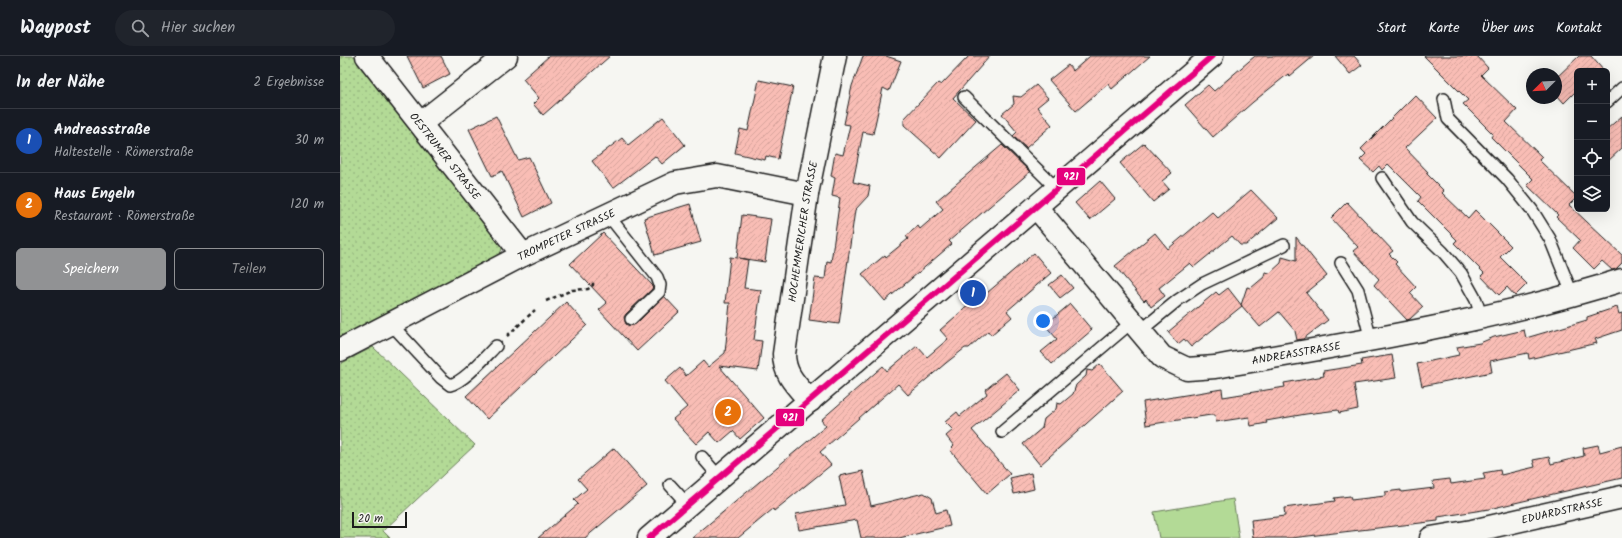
<!DOCTYPE html>
<html lang="de">
<meta charset="utf-8">
<style>
body{margin:0;font-family:Kalam,sans-serif;background:#20242c;color:#f1f3f6}
.controls{position:absolute;right:12px;top:12px;display:grid;overflow:hidden;border-radius:6px;box-shadow:0 4px 16px #0002}
.controls button{width:36px;height:36px;display:grid;place-items:center;padding:0;border:0;border-bottom:1px solid #363941;background:#171b24;color:#f1f3f6;font:20px sans-serif}
.compass{position:absolute;left:1186px;top:12px;width:36px;height:36px;border-radius:50%;background:#171b24;box-shadow:0 4px 16px #0002;rotate:246deg}
.scale{position:absolute;left:12px;bottom:10px;width:55px;box-sizing:border-box;padding-left:4px;border:2px solid #1c1c1c;border-top:0;font-size:11px;line-height:14px;white-space:nowrap;color:#1c1c1c;-webkit-text-stroke:3px #f6f6f2;paint-order:stroke}
.you{position:absolute;left:703px;top:265px;width:14px;height:14px;margin:-10px;border:3px solid #fff;border-radius:50%;background:#1a73e8;box-shadow:0 0 0 6px #1a73e833}
.badge{display:grid;place-items:center;width:26px;height:26px;border-radius:50%;background:#919294;color:#fff;font-size:13px;font-weight:700}
.pin{position:absolute;translate:-50% -50%;border:2px solid #fff;box-shadow:0 1px 4px #0006}
.list{margin:0;padding:0;list-style:none}
h2{display:flex;justify-content:space-between;align-items:center;height:52px;margin:0;padding:0 16px;font-size:17px}
h2 small{font-size:13px;font-weight:400;color:#9ea1a6}
.list li{display:grid;grid-template-columns:26px 1fr auto;gap:12px;align-items:center;box-sizing:border-box;height:64px;padding:0 16px;border-top:1px solid #363941}
.list b{display:block;font-size:15px;white-space:nowrap}
.list p{margin:0;font-size:13px;white-space:nowrap;color:#9ea1a6}
.list em{font-size:13px;font-style:normal;color:#9ea1a6}
.actions{display:flex;gap:8px;padding:12px 16px}
.actions a{flex:1;padding:9px 0;border:1px solid #919294;border-radius:6px;text-align:center;font-size:14px;color:#919294}
.actions .main{background:#919294;color:#fff}
.icon{flex:none;width:22px;height:22px;fill:none;stroke:currentColor;stroke-width:2;stroke-linecap:round;stroke-linejoin:round}
.map{position:relative;flex:none;width:1282px;height:482px;overflow:hidden}
header{display:flex;align-items:center;gap:24px;box-sizing:border-box;height:56px;padding:0 20px;background:#171b24;border-bottom:1px solid #363941}
header strong{font-size:19px}
nav{display:flex;gap:22px;margin-inline-start:auto;font-size:14px}
.search{width:280px;height:36px;background:#20242c;display:flex;align-items:center;gap:10px;box-sizing:border-box;padding:0 14px;border-radius:22px;color:#9ea1a6;font-size:15px}
main{display:flex}
aside{flex:1;background:#171b24}
.map>svg:first-child{display:block}
.grass{fill:url(#grass-dots);stroke:#687b59}
.park{fill:#b3da96;stroke:#687b59}
.building{fill:url(#building-hatch);stroke:#1c1c1c}
.lines{fill:none;stroke-linecap:round;stroke-linejoin:round}
.service-casing{stroke:#1c1c1c;stroke-width:14}
.minor-casing{stroke:#1c1c1c;stroke-width:25}
.tertiary-casing{stroke:#1c1c1c;stroke-width:25}
.path{stroke:#1c1c1c;stroke-width:2.5;stroke-dasharray:4 3;stroke-linecap:butt}
.service{stroke:#f6f6f2;stroke-width:11}
.minor{stroke:#f6f6f2;stroke-width:22}
.tertiary{stroke:#f6f6f2;stroke-width:22}
.bus-1-casing{stroke:#f6f6f2;stroke-width:9}
.bus-1{stroke:#e5007d;stroke-width:6}
.labels{text-anchor:middle;stroke-width:3;stroke-linejoin:round;paint-order:stroke}
.street-label{font-size:11px;fill:#1c1c1c;stroke:#f6f6f2}
.line-badge{stroke:#f6f6f2;stroke-width:1.5}
.badge-label{font-size:11px;text-anchor:middle;font-weight:bold;fill:#fff}
</style>
<header>
<strong>Waypost</strong>
<div class="search"><svg class="icon" aria-label="search" viewBox="0 0 24 24"><circle cx="10" cy="10" r="6"/><path d="M15 15l6 6"/></svg>Hier suchen</div>
<nav><a>Start</a><a>Karte</a><a>Über uns</a><a>Kontakt</a></nav>
</header>
<main>
<aside>
<h2>In der Nähe<small>2 Ergebnisse</small></h2>
<ul class="list">
<li><span class="badge" style="background:#1a4fb4">1</span><div><b>Andreasstraße</b><p>Haltestelle · Römerstraße</p></div><em>30 m</em></li>
<li><span class="badge" style="background:#e8710a">2</span><div><b>Haus Engeln</b><p>Restaurant · Römerstraße</p></div><em>120 m</em></li>
</ul>
<div class="actions"><a class="main">Speichern</a><a>Teilen</a></div>
</aside>
<div class="map">
<svg width="1282" height="482" viewBox="0 0 1282 482">
<defs>
<pattern id="grass-dots" width="8" height="8" patternUnits="userSpaceOnUse"><rect width="8" height="8" fill="#b3da96"/><path d="M2 2h.1M6 6h.1" fill="none" stroke="#99ba81" stroke-width="1.8" stroke-linecap="round"/></pattern>
<pattern id="building-hatch" width="6" height="6" patternUnits="userSpaceOnUse"><rect width="6" height="6" fill="#f9bdb5"/><path d="M-1 1l2-2M0 6l6-6M5 7l2-2" fill="none" stroke="#d5a29b"/></pattern>
</defs>
<rect width="100%" height="100%" fill="#f6f6f2"/>
<filter id="ink" filterUnits="userSpaceOnUse"><feTurbulence type="fractalNoise" baseFrequency=".025" numOctaves="2"/><feDisplacementMap in="SourceGraphic" scale="8" xChannelSelector="R" yChannelSelector="G"/><feConvolveMatrix kernelMatrix="1 2 1 2 8 2 1 2 1" color-interpolation-filters="sRGB"/></filter>
<g filter="url(#ink)">
<path class="grass" d="M0 0H17L162 186V193L159 200 0 285Z
M33 291 135 389 43 475 50 482H0V308Z"/>
<path class="park" d="M893 443 899 482H819L814 456Z"/>
<path class="building" d="M67 0H101L110 18 83 32Z
M209 0H270L203 59 193 48 199 42 183 23Z
M523 0H546L561 5 549 35 543 32 533 78 523 76 513 126 530 130 528 140 515 154 499 268 469 264 475 222 485 223 487 205 491 206 500 142 492 140 495 122 491 120 495 97 503 99 510 69 504 68 512 30Z
M629 0H650L613 42 636 64 601 102 564 69V63L598 27 601 29Z
M750 0H810L772 33 768 28 736 55 709 24 728 9 733 15Z
M915 0H974L950 20 948 18 913 46 873 81 845 49 868 29 874 35Z
M995 0H1014L1022 9 1010 18Z
M1084 0H1137L1148 12 1141 19 1177 54 1166 66 1202 101 1199 104 1237 141 1229 149 1282 199V207L1276 213 1272 214 1262 205 1254 213 1233 192 1240 184 1216 161 1218 159 1187 129 1193 123 1151 81 1153 78 1123 48 1128 44Z
M1239 0H1251L1264 15H1237V34L1224 47 1216 38V22Z
M419 24 453 31 438 103 426 100 425 104 395 97 400 73 408 75Z
M696 29 708 42 697 51 712 69 686 92 673 80 677 76 662 58 674 48 673 40 681 41Z
M1075 39 1097 62 1065 92 1088 116 1086 117 1104 135 1102 137 1128 162 1135 154 1171 190 1160 201 1187 228 1175 240 1167 231 1159 239 1141 220 1144 217 1114 187 1117 184 1078 145 1081 141 1048 108 1042 114 1039 110 1033 116 1020 104 1026 98 1021 93Z
M156 60 178 104 189 101 211 147 184 161 162 115 152 120 129 73Z
M1282 60V92L1267 106V73Z
M323 61 345 89 322 108 315 100 273 132 252 105 282 82 288 89Z
M804 87 832 117 822 125 829 133 813 146 780 107Z
M662 89 690 116 609 185 612 188 545 245 522 218 545 199 546 201 568 183 566 180 578 170 580 173 603 153 596 145Z
M760 125 775 143 750 164 735 147Z
M911 134 938 162 906 189H900L892 180 854 211 850 207 819 232 825 240 811 251 806 243 804 245 775 210 815 177 828 193 872 156 878 162Z
M1007 146 1053 195 1049 198 1057 206 1055 208 1076 231 1070 237 1083 251 1070 263 1067 264 1034 229 1039 223 1013 195 1018 191 991 162Z
M350 148 361 186 315 199 304 162Z
M402 159 431 163 425 206 399 202 408 204 404 232 421 234 414 284 422 285 418 315 379 310 424 362 400 383 393 375 379 387 369 376 356 388 333 363 347 351 325 325 340 312 346 320 363 305 368 311 385 297 390 247H385L390 201 397 202Z
M263 177 313 230 312 233 286 258 284 261 286 268 289 270 296 268 324 240 339 256 297 295 259 254 267 247 230 208Z
M956 181 987 220 966 237 988 264 963 283 957 284 955 275 939 256 920 271 901 249 907 231 911 232 924 221 925 216 930 217 941 207 942 201 956 205Z
M694 197 711 217 667 255 672 261 651 279 648 275 629 292H625L606 307 568 339 558 328 480 396 491 409 434 455 433 453 398 482H352L486 370 481 364 543 310 547 315 577 290 587 301 608 283 600 274 639 240 641 242Z
M722 219 733 232 720 242 709 229Z
M888 232 902 250 851 291 844 283 838 288 828 276 876 236 879 239Z
M226 246 247 269 147 363 126 340Z
M730 248 752 274 712 308 701 296 717 283 705 269Z
M1277 251 1279 258 1282 257V274L1255 283 1257 287 1189 303 1188 297 1150 305 1152 316 1082 330 1077 308 1119 299 1117 291 1140 287 1154 281 1184 274 1186 282 1247 264V261Z
M1052 299 1056 322 1014 328 1018 353 999 357 998 354 966 358 926 365 927 367 911 370 909 361 876 366 875 359H871L806 369 803 346 882 333 883 341 945 331 944 327 984 320 983 315 1022 309 1021 304Z
M760 308 783 335 700 409 683 388 702 372 704 363 716 353 717 347 721 348 733 338 736 329 746 320 747 314 752 315Z
M666 317 680 334 632 374 670 418 647 438 610 394 614 390 606 380 613 374 605 366 617 356 620 360 647 338 645 334Z
M1258 389 1260 396 1282 390V422L1149 453 1098 461V465L951 482H913L911 464 945 460 944 452 995 445 994 442 1010 440 1011 444 1045 440V436L1061 434V436L1094 432 1093 425 1110 423 1111 428 1145 423 1143 417 1160 414 1161 419 1195 411 1193 404 1209 401 1211 408 1244 400 1243 392Z
M274 392 307 430 245 482H198L238 448 234 444 247 433 238 423Z
M523 415 531 450 584 437 592 442 596 457 606 454 610 470 559 482H521L517 464 459 474 456 458 505 449 499 420Z
M691 417 694 433 674 438 670 422Z"/>
<g class="lines">
<defs>
<path id="service" d="M624 41 717 133
M1104 43 1108 63 1167 123 1192 154 1210 183 1233 240
M1267 46 1282 32
M1042 122 1072 166 1103 196 1121 217 1136 244 1142 263
M268 159 317 221 320 229 319 236 291 263
M1001 207 1018 234 1031 284
M51 268 101 322 110 329C125 325 144 302 156 290
M799 276 838 244 862 228 944 189
M662 376 792 266
M362 401 380 422
M330 429 348 449"/>
<g id="minor">
<path id="s1" d="M27 0 183 199"/>
<path d="M81 67 166 0"/>
<path id="s2" d="M696 151 822 301 847 313 875 311C1012 287 1149 266 1282 224"/>
<path id="s3" d="M0 294 183 199 335 127 377 120 467 138"/>
<path id="s4" d="M470 345C457 330 444 319 444 298L467 138 495 0"/>
<path id="s5" d="M1091 482 1132 475 1282 441"/>
</g>
<path id="tertiary" d="M309 482 872 0"/>
</defs>
<use href="#service" class="service-casing"/>
<use href="#minor" class="minor-casing"/>
<use href="#tertiary" class="tertiary-casing"/>
<path class="path" d="M206 245 232 234 248 233 253 229V225
M167 280 195 254"/>
<use href="#service" class="service"/>
<use href="#minor" class="minor"/>
<use href="#tertiary" class="tertiary"/>
<defs>
<path id="bus-1" d="M309 482 872 0"/>
</defs>
<use href="#bus-1" class="bus-1-casing"/>
<use href="#bus-1" class="bus-1"/>
</g>
</g>
<g class="labels">
<g class="street-label">
<text dy="4" stroke="none"><textPath href="#s1" startOffset="127">OESTRUMER STRASSE</textPath></text>
<text dy="4" stroke="none"><textPath href="#s4" startOffset="179">HOCHEMMERICHER STRASSE</textPath></text>
<text dy="4" stroke="none"><textPath href="#s3" startOffset="254">TROMPETER STRASSE</textPath></text>
<text dy="4" stroke="none"><textPath href="#s2" startOffset="334">ANDREASSTRASSE</textPath></text>
<text dy="4" stroke="none"><textPath href="#s5" startOffset="134">EDUARDSTRASSE</textPath></text>
</g>
</g>
<g class="line-badge">
<rect x="716" y="111" width="30" height="19" rx="4" fill="#e5007d"/>
<rect x="435" y="352" width="30" height="19" rx="4" fill="#e5007d"/>
</g>
<g class="badge-label">
<text x="731" y="124">921</text>
<text x="450" y="365">921</text>
</g>
</svg>
<div class="controls">
<button>+</button>
<button>−</button>
<button><svg class="icon" aria-label="locate" viewBox="0 0 24 24"><circle cx="12" cy="12" r="6"/><path d="M12 2v4M12 18v4M2 12h4M18 12h4"/></svg></button>
<button><svg class="icon" aria-label="layers" viewBox="0 0 24 24"><path d="M12 4l9 5-9 5-9-5zM3 14l9 5 9-5"/></svg></button>
</div>
<svg class="compass" viewBox="-18 -18 36 36"><path d="M0-13l5 13h-10z" fill="#e53935"/><path d="M0 13l5-13h-10z" fill="#9ea1a6"/></svg>
<div class="scale">20 m</div>
<div class="you"></div>
<div class="pin badge" style="left:633px;top:237px;background:#1a4fb4">1</div>
<div class="pin badge" style="left:388px;top:356px;background:#e8710a">2</div>
</div>
</main>
